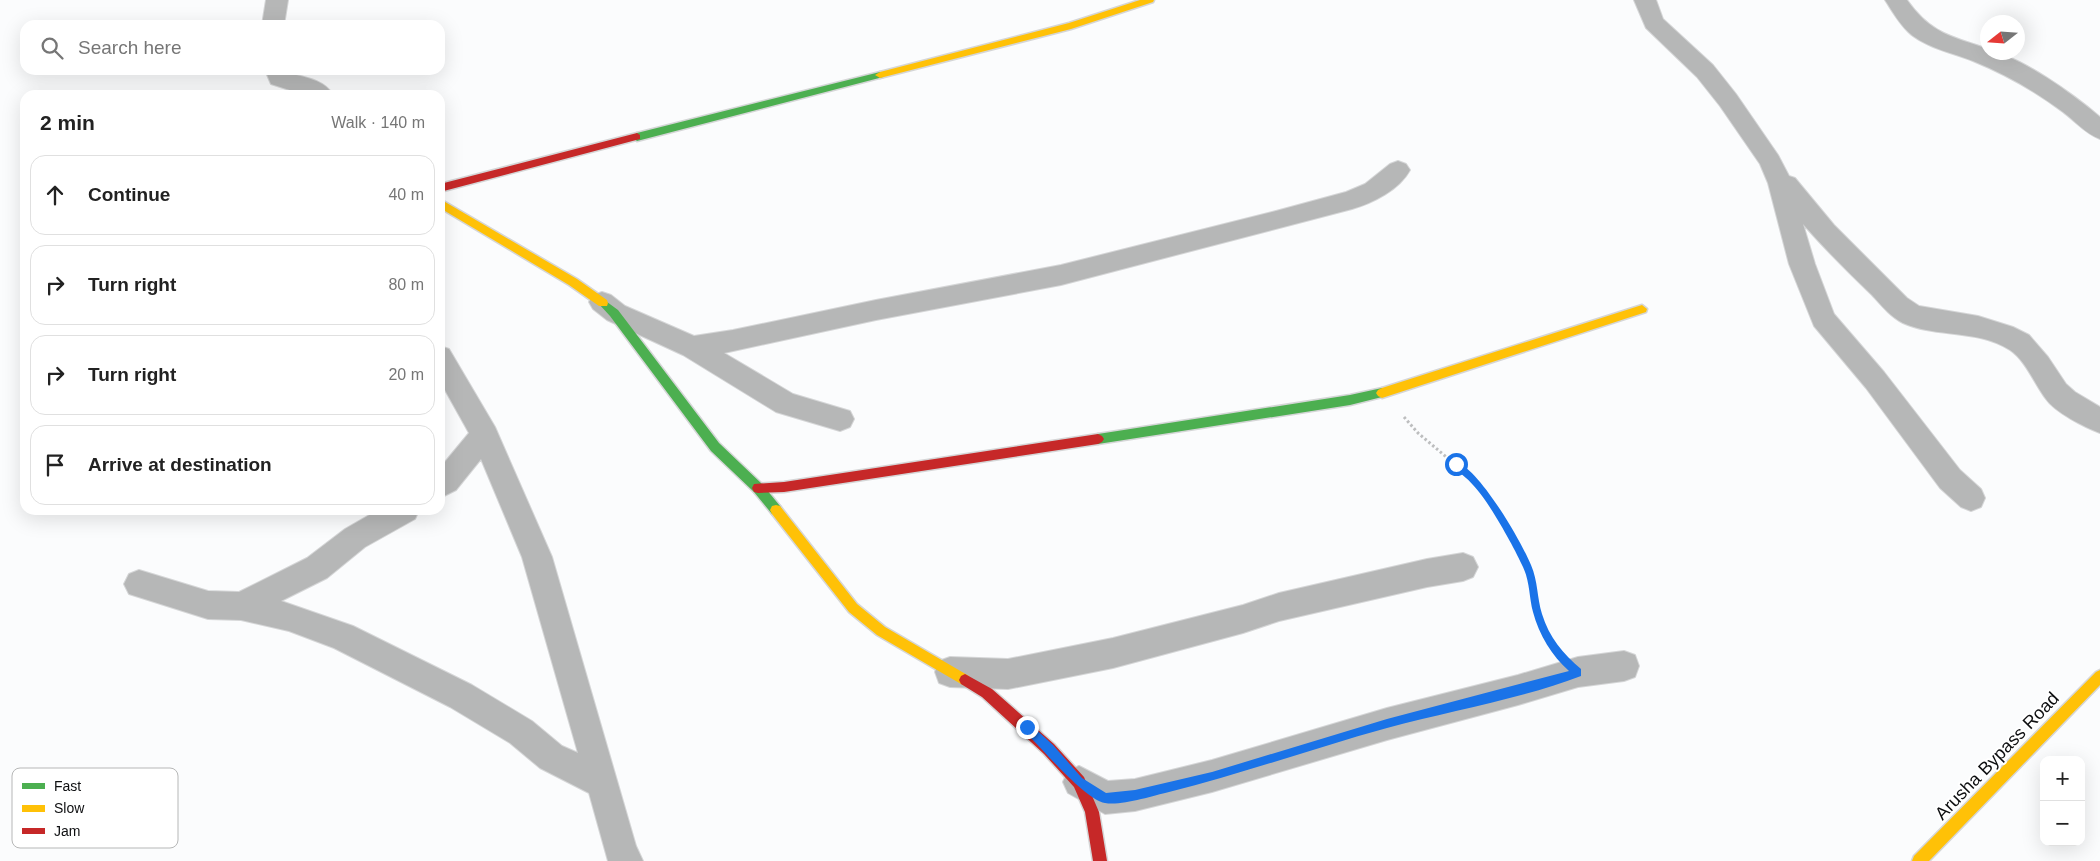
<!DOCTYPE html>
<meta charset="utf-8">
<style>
body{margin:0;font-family:Arial,sans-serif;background:#f6f6f6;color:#222}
.controls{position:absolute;right:15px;bottom:15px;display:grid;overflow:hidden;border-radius:10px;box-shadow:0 5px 20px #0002}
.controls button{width:45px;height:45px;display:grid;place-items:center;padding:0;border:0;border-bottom:1px solid #e0e0e0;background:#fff;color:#222;font:25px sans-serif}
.compass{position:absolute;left:1980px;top:15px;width:45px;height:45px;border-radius:50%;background:#fff;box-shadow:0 5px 20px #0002;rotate:253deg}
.stop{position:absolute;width:15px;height:15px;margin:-11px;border:4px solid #1a73e8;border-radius:50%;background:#fff}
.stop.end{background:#1a73e8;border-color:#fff;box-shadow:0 1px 5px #0008}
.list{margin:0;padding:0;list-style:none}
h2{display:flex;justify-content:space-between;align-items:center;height:65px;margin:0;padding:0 20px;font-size:21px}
h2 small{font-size:16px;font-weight:400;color:#767676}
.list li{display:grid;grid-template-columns:32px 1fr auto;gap:15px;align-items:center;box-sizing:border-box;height:80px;margin:0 10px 10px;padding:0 10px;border:1px solid #e0e0e0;border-radius:15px}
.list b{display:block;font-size:19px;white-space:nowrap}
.list em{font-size:16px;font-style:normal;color:#767676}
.icon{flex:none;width:28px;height:28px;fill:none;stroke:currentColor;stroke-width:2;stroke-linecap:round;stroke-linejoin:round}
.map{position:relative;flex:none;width:2100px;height:861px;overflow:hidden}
.search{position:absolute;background:#fff;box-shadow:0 5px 20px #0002;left:20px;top:20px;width:425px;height:55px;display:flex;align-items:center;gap:12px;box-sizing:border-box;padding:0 18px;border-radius:15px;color:#767676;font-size:19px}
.panel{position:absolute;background:#fff;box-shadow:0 5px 20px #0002;left:20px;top:90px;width:425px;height:425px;border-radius:15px}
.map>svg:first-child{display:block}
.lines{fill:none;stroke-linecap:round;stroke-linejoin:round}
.street-casing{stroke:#d5d6d7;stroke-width:2}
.fast-casing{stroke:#d5d6d7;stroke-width:3}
.slow-casing{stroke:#d5d6d7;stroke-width:3}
.jam-casing{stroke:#d5d6d7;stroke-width:3}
.path{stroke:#bdbebf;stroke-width:3;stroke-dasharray:2.5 2.5;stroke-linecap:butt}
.street{fill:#b6b7b7;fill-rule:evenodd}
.fast{fill:#4caf50;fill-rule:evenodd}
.slow{fill:#ffc107;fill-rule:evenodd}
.jam{fill:#c62828;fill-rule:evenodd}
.route{fill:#1a73e8}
.labels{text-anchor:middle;stroke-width:4;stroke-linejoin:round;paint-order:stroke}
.street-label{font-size:18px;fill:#0d0e10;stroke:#fff}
.key{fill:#fff;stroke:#b6b7b7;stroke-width:1}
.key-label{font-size:14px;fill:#0d0e10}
</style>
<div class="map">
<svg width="2100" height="861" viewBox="0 0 2100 861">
<rect width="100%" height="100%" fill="#fbfcfd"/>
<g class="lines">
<defs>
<path id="street" d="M266 0H288L284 25H262Z
M1634 0H1656L1663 19 1713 65 1736 94 1778 155 1789 176 1795 178 1834 225 1907 298 1919 306 1978 316 2013 327 2029 335 2048 357 2066 384 2075 392 2100 407V433C2084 427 2055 412 2046 399 2034 383 2026 361 2010 350 1978 329 1936 338 1903 323 1891 317 1881 305 1872 295 1848 272 1825 249 1803 224L1815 264 1834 314 1884 372 1960 470 1981 489 1985 498 1981 507 1971 511 1961 507 1940 488 1866 388 1814 326 1789 264 1768 183 1760 164 1720 106 1697 77 1646 28Z
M1885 0H1907C1931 34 1951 36 1988 49V52C2016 52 2078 98 2100 117V139C2086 134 2075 121 2063 112 2035 91 2005 74 1973 61 1953 53 1931 49 1913 36 1901 27 1893 12 1885 0Z
M265 70H287L288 73C304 77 325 80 333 95H305L271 84Z
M1398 161 1406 164 1410 170C1399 190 1373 203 1352 209L1061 285 876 320 724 353 793 394 850 411 854 419 850 427 840 431 776 412 683 355 607 320 593 309 589 302 593 295 602 292 611 295 625 306 694 336 733 330 876 300 1061 265 1276 211 1346 192 1365 184 1390 164Z
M440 346 449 349 495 427 552 557 636 846 643 861H608L589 793 540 768 510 743 450 707 334 648 289 631 241 620 208 619 129 594 124 584 129 574 139 570 208 591 239 592 307 558 345 529 378 510H419L415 519 365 547 327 578 281 601 353 626 472 685 532 721 562 746 578 753 522 557 481 459 456 490 440 498V468L469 433 440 381Z
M1463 553 1473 557 1478 567 1473 577 1463 581 1427 587 1279 621 1243 633 1113 668 1008 689 950 687 939 683 935 672 939 661 950 657 1008 659 1113 638 1243 605 1279 593 1427 559Z
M1624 651 1635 655 1639 666 1635 677 1624 681 1578 687 1518 705 1387 740 1212 792 1135 811 1105 814 1068 793 1063 782 1068 771 1079 766 1108 781 1135 779 1212 760 1387 708 1518 675 1578 657Z"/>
<path id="fast" d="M880 72 885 75 883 77 637 141 632 137 637 133Z
M603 299 618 310 719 443 762 484 780 506 782 510 780 514 776 515 772 514 754 492 711 451 610 316 598 303Z
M1382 388 1386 390 1388 393 1386 396 1350 405 1098 444 1094 442 1092 439 1094 436 1098 434 1350 395Z"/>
<path id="slow" d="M1140 0H1154L1153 2 1071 29 880 78 875 75 880 72 1069 23Z
M440 199 577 279 607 300 608 303 607 306H599L569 285 440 208Z
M1642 305 1647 309 1646 312 1382 398 1378 396 1376 393 1378 390 1382 388Z
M776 505 780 506 857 604 885 627 969 676 971 680 969 684 965 686 961 684 877 635 849 612 772 514 770 510 772 506Z
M2100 670V685L1929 861H1912L1914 856 2096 672Z"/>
<path id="jam" d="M637 133 640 135V139L440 192V184Z
M1098 434 1102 436 1104 439 1102 442 1098 444 784 492 758 493 754 492 752 488 754 484 784 482Z
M965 674 992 689 1054 744 1084 777 1099 812 1107 861H1093L1085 812 1074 787 1044 754 982 697 961 684 959 680 961 676Z"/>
</defs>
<use href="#street" class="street-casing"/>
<use href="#fast" class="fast-casing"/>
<use href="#slow" class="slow-casing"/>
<use href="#jam" class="jam-casing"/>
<path class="path" d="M1404 417 1418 433 1477 483 1495 510 1527 566 1538 613 1552 645"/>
<use href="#street" class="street"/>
<use href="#fast" class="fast"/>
<use href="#slow" class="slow"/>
<use href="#jam" class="jam"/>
</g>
<path class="route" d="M1456 461C1481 472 1520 539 1531 565 1538 581 1537 598 1542 614 1549 637 1563 654 1581 669V676C1521 699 1450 711 1387 728 1314 748 1242 774 1169 792 1152 796 1121 806 1105 803 1085 800 1040 746 1024 731V724H1030L1053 745 1082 778 1106 793 1135 790 1212 772 1387 719 1569 671C1552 656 1539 635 1533 612 1529 597 1530 582 1523 567 1514 547 1488 500 1473 485 1467 478 1460 473 1453 467L1452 464Z"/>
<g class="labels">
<g class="street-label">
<text transform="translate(1997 756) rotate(-46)" y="6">Arusha Bypass Road</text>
</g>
</g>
<rect x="12" y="768" width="166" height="80" rx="8" class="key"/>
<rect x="22" y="783" width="23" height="6" fill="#4caf50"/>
<rect x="22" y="805" width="23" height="7" fill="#ffc107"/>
<rect x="22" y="828" width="23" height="6" fill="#c62828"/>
<g class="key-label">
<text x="54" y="791">Fast</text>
<text x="54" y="813">Slow</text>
<text x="54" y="836">Jam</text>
</g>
</svg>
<div class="controls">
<button>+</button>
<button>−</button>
</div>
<svg class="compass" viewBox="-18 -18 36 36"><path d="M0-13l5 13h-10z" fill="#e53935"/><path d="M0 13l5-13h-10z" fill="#767676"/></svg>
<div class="stop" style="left:1456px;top:464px"></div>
<div class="stop end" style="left:1027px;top:727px"></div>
<div class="search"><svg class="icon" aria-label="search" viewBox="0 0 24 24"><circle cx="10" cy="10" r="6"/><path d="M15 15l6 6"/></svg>Search here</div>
<section class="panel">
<h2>2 min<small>Walk · 140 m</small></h2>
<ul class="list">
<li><svg class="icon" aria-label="ahead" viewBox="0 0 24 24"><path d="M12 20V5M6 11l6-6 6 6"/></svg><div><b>Continue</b></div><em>40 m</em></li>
<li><svg class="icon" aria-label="right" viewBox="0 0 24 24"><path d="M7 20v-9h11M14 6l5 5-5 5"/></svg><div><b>Turn right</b></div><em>80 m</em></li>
<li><svg class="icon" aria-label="right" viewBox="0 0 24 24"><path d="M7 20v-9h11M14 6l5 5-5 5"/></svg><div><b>Turn right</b></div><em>20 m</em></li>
<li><svg class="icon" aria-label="arrive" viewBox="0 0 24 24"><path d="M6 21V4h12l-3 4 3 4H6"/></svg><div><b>Arrive at destination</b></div></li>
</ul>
</section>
</div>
